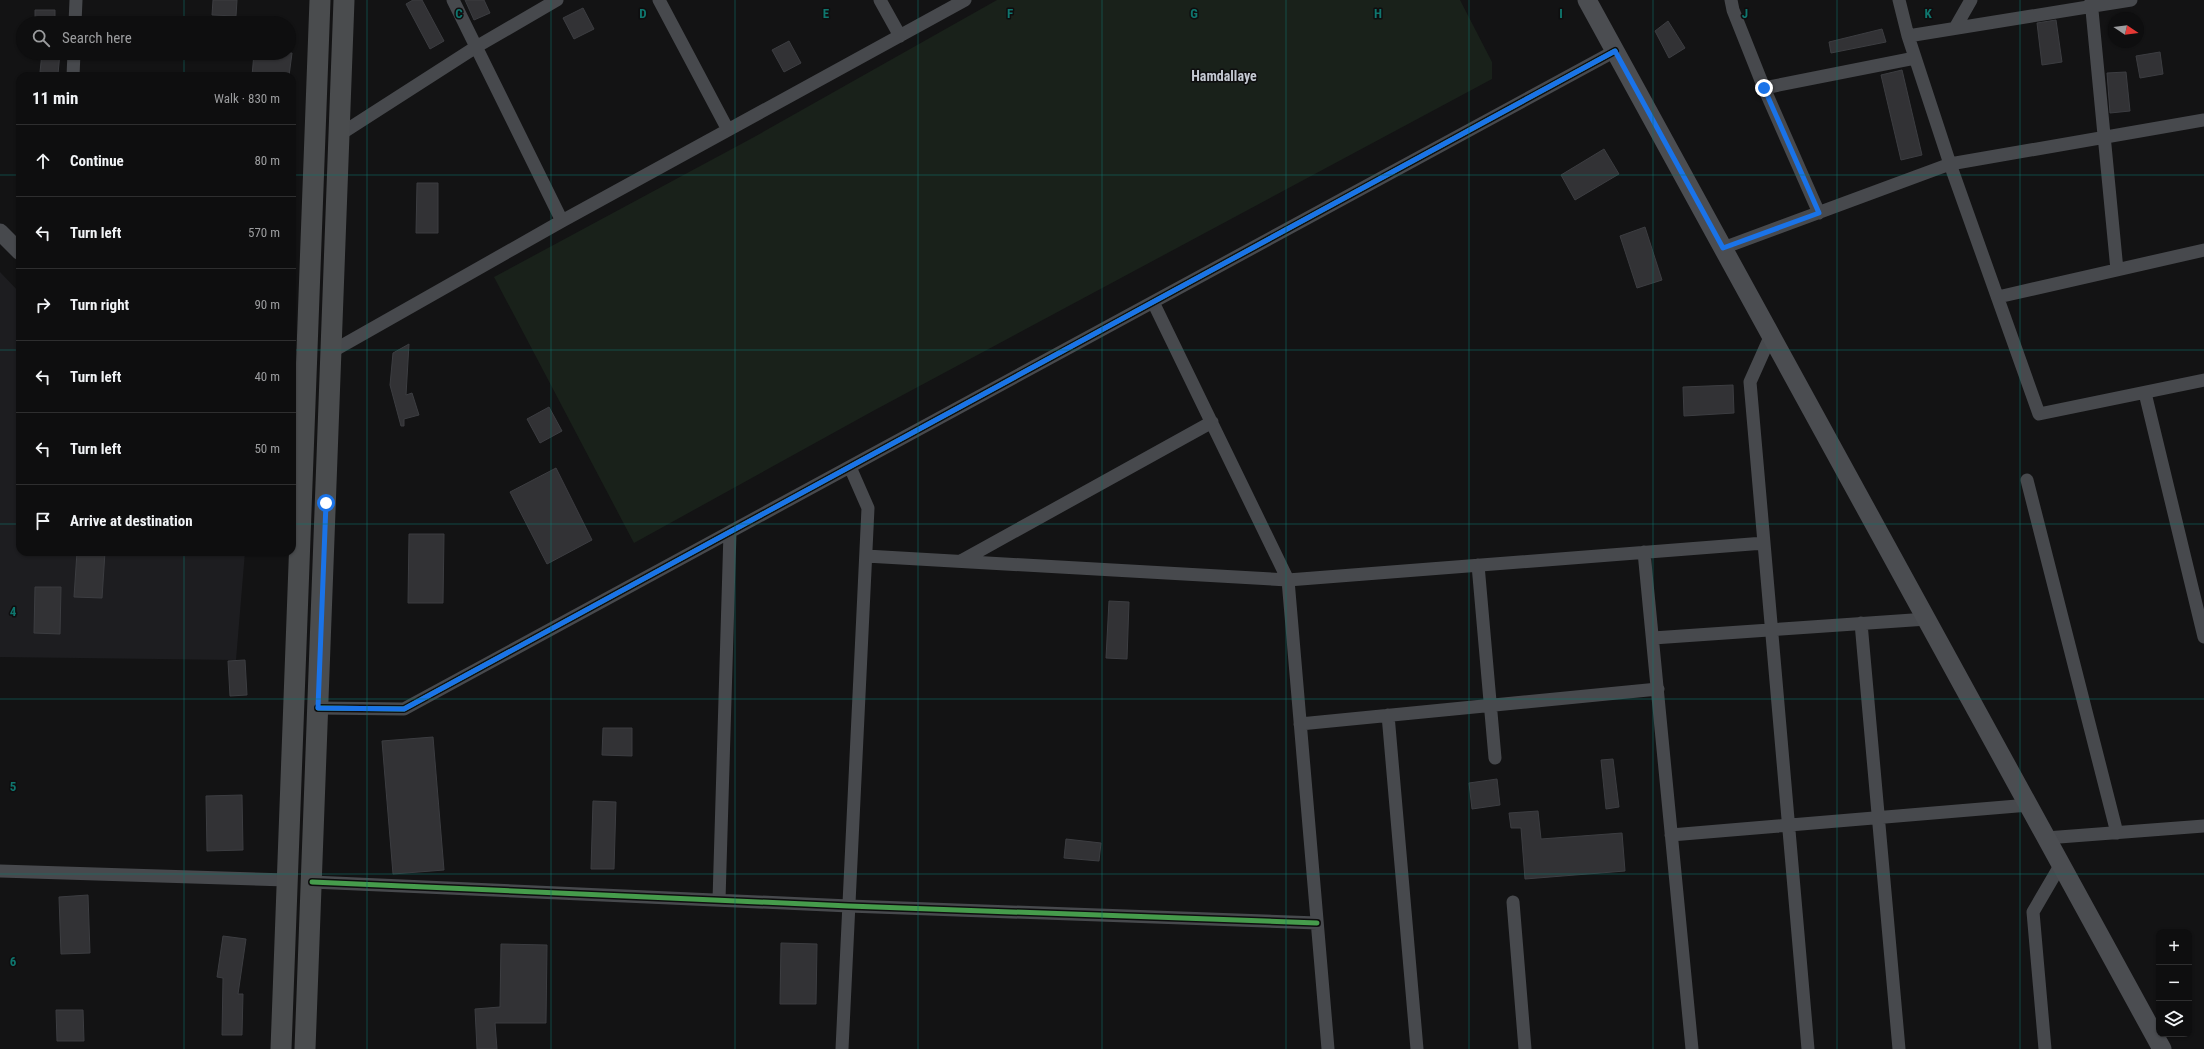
<!DOCTYPE html>
<meta charset="utf-8">
<style>
body{margin:0;font-family:"Roboto Condensed",sans-serif;background:#1c1c1d;color:#f1f3f6}
.controls{position:absolute;right:12px;bottom:12px;display:grid;overflow:hidden;border-radius:8px;box-shadow:0 1px 3px #0004}
.controls button{width:36px;height:36px;display:grid;place-items:center;padding:0;border:0;border-bottom:1px solid #2e2e2f;background:#0e0e0f;color:#f1f3f6;font:20px sans-serif}
.compass{position:absolute;left:2108px;top:12px;width:36px;height:36px;border-radius:50%;background:#0e0e0f;box-shadow:0 1px 3px #0004;rotate:103deg}
.stop{position:absolute;width:12px;height:12px;margin:-9px;border:3px solid #1a73e8;border-radius:50%;background:#fff}
.stop.end{background:#1a73e8;border-color:#fff;box-shadow:0 1px 4px #0008}
.list{margin:0;padding:0;list-style:none}
h2{display:flex;justify-content:space-between;align-items:center;height:52px;margin:0;padding:0 16px;font-size:17px}
h2 small{font-size:13px;font-weight:400;color:#9b9c9e}
.list li{display:grid;grid-template-columns:26px 1fr auto;gap:12px;align-items:center;box-sizing:border-box;height:72px;padding:0 16px;border-top:1px solid #2e2e2f}
.list b{display:block;font-size:15px;white-space:nowrap}
.list em{font-size:13px;font-style:normal;color:#9b9c9e}
.icon{flex:none;width:22px;height:22px;fill:none;stroke:currentColor;stroke-width:2;stroke-linecap:round;stroke-linejoin:round}
.map{position:relative;flex:none;width:2204px;height:1049px;overflow:hidden}
.search{position:absolute;background:#0e0e0f;box-shadow:0 1px 3px #0004;left:16px;top:16px;width:280px;height:44px;display:flex;align-items:center;gap:10px;box-sizing:border-box;padding:0 14px;border-radius:22px;color:#9b9c9e;font-size:15px}
.panel{position:absolute;background:#0e0e0f;box-shadow:0 1px 3px #0004;left:16px;top:72px;width:280px;height:484px;border-radius:12px}
.map>svg:first-child{display:block}
.built{fill:#1d1d20}
.green{fill:#19211a}
.building{fill:#323235;stroke:#3c3d41}
.lines{fill:none;stroke-linecap:round;stroke-linejoin:round}
.minor{stroke:#47494d;stroke-width:13}
.tertiary{stroke:#47494d;stroke-width:17}
.secondary{stroke:#4b4d51;stroke-width:19}
.primary{stroke:#4a4c4e;stroke-width:21}
.cycleway-casing{stroke:#0e0e0f;stroke-width:8}
.cycleway{stroke:#469c4c;stroke-width:5}
.route{stroke:#1a73e8;stroke-width:5}
.grid{fill:none;stroke:#0f766e;stroke-width:1;stroke-opacity:0.55}
.labels{text-anchor:middle;stroke-width:3;stroke-linejoin:round;paint-order:stroke}
.quarter-label{font-size:14px;font-weight:bold;fill:#c4c9d2;stroke:#0e0e0f}
.grid-label{font-size:13px;text-anchor:middle;font-weight:bold;fill:#0f766e;stroke:#0e0e0f;stroke-width:3;stroke-linejoin:round;paint-order:stroke}
</style>
<div class="map">
<svg width="2204" height="1049" viewBox="0 0 2204 1049">
<rect width="100%" height="100%" fill="#131314"/>
<path class="built" d="M0 272 20 293V552H245L236 660 0 657Z"/>
<path class="green" d="M997 0H1460L1492 62V79L873 411 634 543 494 277 756 136Z"/>
<path class="building" d="M213 0H237L236 16 212 15Z
M413 0H422L444 41 430 49 406 4Z
M465 0H484L490 13 474 20Z
M583 8 594 29 574 39 563 18Z
M35 10H55V23H35Z
M2056 20 2062 62 2042 65 2037 23Z
M1668 21 1685 48 1669 58 1655 31Z
M1882 29 1886 42 1831 53 1829 42Z
M789 41 801 63 784 72 772 50Z
M2160 52 2163 74 2140 78 2136 56Z
M42 53H60L58 74 40 72Z
M254 53H292L289 76H252Z
M1902 70 1922 155 1901 160 1881 75Z
M2126 72 2130 111 2110 113 2107 73Z
M1604 149 1619 174 1575 200 1561 175Z
M417 183H438V233H416Z
M1645 227 1662 280 1637 288 1620 236Z
M409 344 406 395 412 393 419 415 404 419V426H401L390 385 393 353Z
M1733 385 1734 413 1684 416 1683 387Z
M549 407 562 431 540 443 527 419Z
M556 468 592 540 547 564 510 492Z
M409 534H444L443 603H408Z
M77 552H105L102 598 74 597Z
M35 587H61L60 634 34 633Z
M1109 601 1129 602 1127 659 1106 658Z
M245 660 247 695 230 696 228 661Z
M603 728H632V756L602 755Z
M433 737 444 870 393 874 382 741Z
M1613 759 1619 807 1606 809 1601 760Z
M1497 779 1500 805 1472 809 1469 783Z
M242 795 243 850 207 851 206 796Z
M593 801 616 802 614 869H591Z
M1538 811 1541 839 1622 833 1625 871 1525 879 1521 828H1511L1509 813Z
M1066 839 1101 843 1099 861 1064 858Z
M88 895 90 953 61 954 59 897Z
M223 936 246 939 238 994H243L242 1035H222L223 978 217 977Z
M781 943 817 944 816 1004H780Z
M501 944 547 945 546 1023H495L497 1049H477L475 1009 500 1007Z
M56 1010H83L84 1041H57Z"/>
<g class="lines">
<path class="minor" d="M453 0 562 221
M659 0 728 130
M880 0 900 36
M1731 0 1733 10 1764 88 1819 213
M1899 0 1908 36 1950 164 2039 414 2204 380
M2091 0 2117 270
M75 23 76 0
M1955 28 1971 0
M1908 36 2131 0
M73 76 74 53
M1764 88 1915 58
M339 135 476 47 557 0
M1723 248 1950 164 2204 120
M1998 297 2204 250
M1153 302 1288 580 1328 1049
M1771 335 1750 382 1808 1049
M331 352 562 221 965 0
M2145 393 2204 637
M2027 480 2117 833
M1644 552 1692 1049
M866 556 1288 580 1764 543
M961 561 1212 422
M1478 565 1495 758
M1861 623 1899 1049
M1653 638 1927 619
M318 708 404 709 1615 51
M1388 715 1417 1049
M1300 724 1658 689
M1671 835 2029 805
M2046 838 2204 826
M0 871 287 880
M312 882 849 906 1317 923
M719 900 730 532
M1513 902 1525 1049
M842 1049 868 508 850 467
M2045 1049 2033 912 2061 864"/>
<path class="tertiary" d="M0 232 20 252"/>
<path class="secondary" d="M1587 0 2162 1049"/>
<path class="primary" d="M281 1049 320 0
M305 1049 344 0"/>
<defs>
<path id="cycleway" d="M318 708 404 709 1615 51
M312 882 849 906 1317 923"/>
</defs>
<use href="#cycleway" class="cycleway-casing"/>
<use href="#cycleway" class="cycleway"/>
</g>
<g class="lines">
<path class="route" d="M326 503 318 708 404 709 1615 51 1723 248 1819 213 1764 88"/>
</g>
<path class="grid" d="M184 0V23M367 0V1049M551 0V1049M735 0V1049M918 0V1049M1102 0V1049M1286 0V1049M1469 0V1049M1653 0V1049M1837 0V1049M2020 0V1049M184 53V76M0 175H20M292 175H2204M0 350H20M292 350H2204M0 524H20M292 524H2204M184 552V1049M0 699H2204M0 874H2204"/>
<g class="labels">
<g class="quarter-label">
<text x="1224" y="81">Hamdallaye</text>
</g>
</g>
<g class="grid-label">
<text x="459" y="18">C</text>
<text x="643" y="18">D</text>
<text x="826" y="18">E</text>
<text x="1010" y="18">F</text>
<text x="1194" y="18">G</text>
<text x="1378" y="18">H</text>
<text x="1561" y="18">I</text>
<text x="1745" y="18">J</text>
<text x="1928" y="18">K</text>
<text x="13" y="616">4</text>
<text x="13" y="791">5</text>
<text x="13" y="966">6</text>
</g>
</svg>
<div class="controls">
<button>+</button>
<button>−</button>
<button><svg class="icon" aria-label="layers" viewBox="0 0 24 24"><path d="M12 4l9 5-9 5-9-5zM3 14l9 5 9-5"/></svg></button>
</div>
<svg class="compass" viewBox="-18 -18 36 36"><path d="M0-13l5 13h-10z" fill="#e53935"/><path d="M0 13l5-13h-10z" fill="#9b9c9e"/></svg>
<div class="stop" style="left:326px;top:503px"></div>
<div class="stop end" style="left:1764px;top:88px"></div>
<div class="search"><svg class="icon" aria-label="search" viewBox="0 0 24 24"><circle cx="10" cy="10" r="6"/><path d="M15 15l6 6"/></svg>Search here</div>
<section class="panel">
<h2>11 min<small>Walk · 830 m</small></h2>
<ul class="list">
<li><svg class="icon" aria-label="ahead" viewBox="0 0 24 24"><path d="M12 20V5M6 11l6-6 6 6"/></svg><div><b>Continue</b></div><em>80 m</em></li>
<li><svg class="icon" aria-label="left" viewBox="0 0 24 24"><path d="M17 20v-9H6M10 6l-5 5 5 5"/></svg><div><b>Turn left</b></div><em>570 m</em></li>
<li><svg class="icon" aria-label="right" viewBox="0 0 24 24"><path d="M7 20v-9h11M14 6l5 5-5 5"/></svg><div><b>Turn right</b></div><em>90 m</em></li>
<li><svg class="icon" aria-label="left" viewBox="0 0 24 24"><path d="M17 20v-9H6M10 6l-5 5 5 5"/></svg><div><b>Turn left</b></div><em>40 m</em></li>
<li><svg class="icon" aria-label="left" viewBox="0 0 24 24"><path d="M17 20v-9H6M10 6l-5 5 5 5"/></svg><div><b>Turn left</b></div><em>50 m</em></li>
<li><svg class="icon" aria-label="arrive" viewBox="0 0 24 24"><path d="M6 21V4h12l-3 4 3 4H6"/></svg><div><b>Arrive at destination</b></div></li>
</ul>
</section>
</div>
